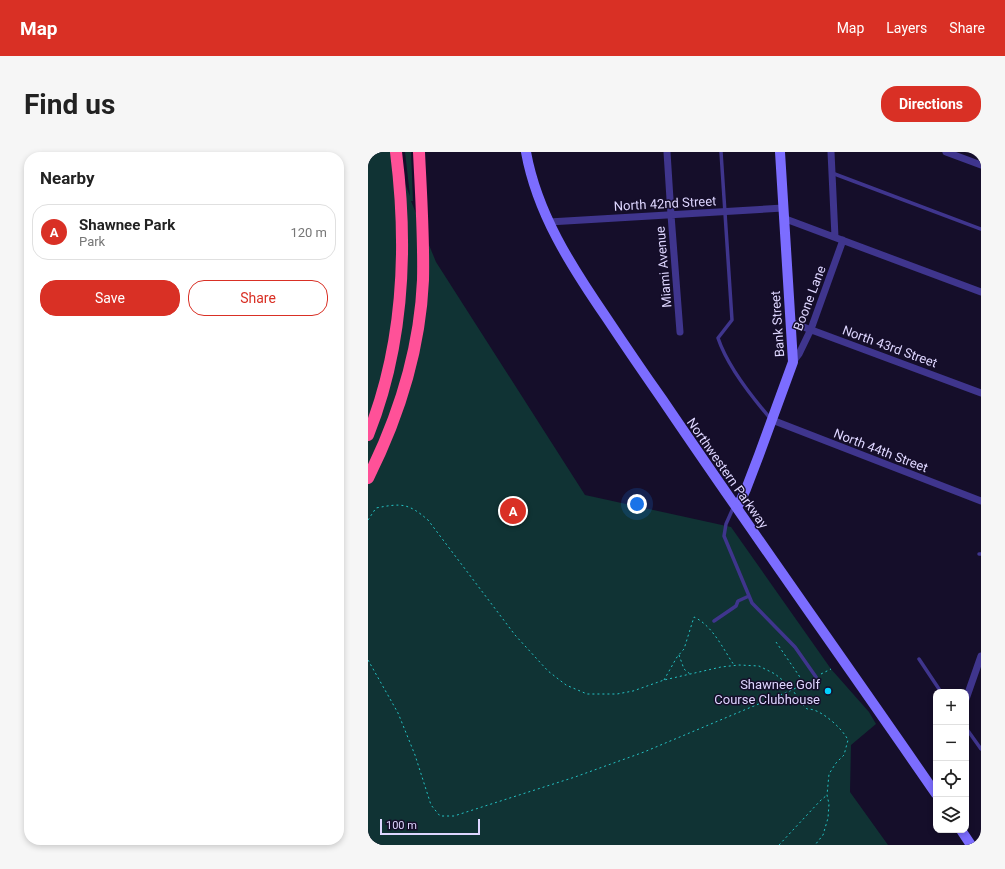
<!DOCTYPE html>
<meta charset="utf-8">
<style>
body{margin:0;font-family:Roboto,sans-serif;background:#f6f6f6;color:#222}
.controls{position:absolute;right:12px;bottom:12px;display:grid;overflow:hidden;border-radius:8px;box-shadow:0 2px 6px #0003}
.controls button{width:36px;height:36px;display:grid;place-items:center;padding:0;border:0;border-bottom:1px solid #e0e0e0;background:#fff;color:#222;font:20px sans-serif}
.scale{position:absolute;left:12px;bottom:10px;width:100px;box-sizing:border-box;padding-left:4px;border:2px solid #ded6ff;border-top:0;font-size:11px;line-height:14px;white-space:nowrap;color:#ded6ff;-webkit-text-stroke:3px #150e2a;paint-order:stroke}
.you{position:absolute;left:269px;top:352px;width:14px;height:14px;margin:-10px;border:3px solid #fff;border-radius:50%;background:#1a73e8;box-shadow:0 0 0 6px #1a73e833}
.badge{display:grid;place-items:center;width:26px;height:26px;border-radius:50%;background:#d93025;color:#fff;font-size:13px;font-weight:700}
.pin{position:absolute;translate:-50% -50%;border:2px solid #fff;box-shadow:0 1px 4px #0006}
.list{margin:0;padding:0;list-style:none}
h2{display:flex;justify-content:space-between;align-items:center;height:52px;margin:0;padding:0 16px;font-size:17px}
h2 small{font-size:13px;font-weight:400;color:#767676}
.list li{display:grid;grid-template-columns:26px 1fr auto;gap:12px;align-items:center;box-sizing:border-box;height:56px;margin:0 8px 8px;padding:0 8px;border:1px solid #e0e0e0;border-radius:16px}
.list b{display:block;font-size:15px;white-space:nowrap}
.list p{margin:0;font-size:13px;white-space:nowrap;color:#767676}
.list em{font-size:13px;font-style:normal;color:#767676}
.actions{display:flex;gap:8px;padding:12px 16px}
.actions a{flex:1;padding:9px 0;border:1px solid #d93025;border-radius:16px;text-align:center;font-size:14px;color:#d93025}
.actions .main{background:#d93025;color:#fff}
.icon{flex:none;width:22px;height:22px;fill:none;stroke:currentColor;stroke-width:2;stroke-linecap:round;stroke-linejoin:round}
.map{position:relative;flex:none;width:613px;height:693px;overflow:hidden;border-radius:16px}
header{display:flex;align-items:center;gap:24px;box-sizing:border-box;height:56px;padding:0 20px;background:#d93025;color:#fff}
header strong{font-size:19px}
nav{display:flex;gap:22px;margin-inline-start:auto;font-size:14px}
.intro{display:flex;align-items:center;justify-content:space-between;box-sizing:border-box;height:96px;padding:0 24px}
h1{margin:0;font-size:28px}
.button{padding:10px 18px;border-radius:16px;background:#d93025;color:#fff;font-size:14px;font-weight:700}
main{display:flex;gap:24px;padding:0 24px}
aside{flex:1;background:#fff;border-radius:16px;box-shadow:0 2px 6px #0003}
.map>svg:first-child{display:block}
.green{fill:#103334}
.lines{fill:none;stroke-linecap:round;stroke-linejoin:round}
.path{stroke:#24c3c5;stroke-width:1;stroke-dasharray:2 3;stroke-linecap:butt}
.lane{stroke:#3f358d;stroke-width:3.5}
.street{stroke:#3f358d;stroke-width:7}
.secondary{stroke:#7c6dff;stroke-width:10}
.highway{stroke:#ff5198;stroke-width:12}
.poi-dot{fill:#02d3ff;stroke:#150e2a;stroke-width:1.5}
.labels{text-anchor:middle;stroke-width:3;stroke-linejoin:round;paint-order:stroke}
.street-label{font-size:13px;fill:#ded6ff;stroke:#150e2a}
.poi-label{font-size:13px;fill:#ded6ff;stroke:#150e2a;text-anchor:end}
</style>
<header>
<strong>Map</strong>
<nav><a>Map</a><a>Layers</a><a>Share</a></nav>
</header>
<div class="intro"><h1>Find us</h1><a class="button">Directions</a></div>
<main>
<aside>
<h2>Nearby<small></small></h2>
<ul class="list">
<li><span class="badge">A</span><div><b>Shawnee Park</b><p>Park</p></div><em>120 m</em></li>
</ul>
<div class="actions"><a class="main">Save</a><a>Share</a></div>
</aside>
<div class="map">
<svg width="613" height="693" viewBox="0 0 613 693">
<rect width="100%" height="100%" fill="#150e2a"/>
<path class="green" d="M0 0H24L42 44 37 0H43L45 49H43L68 110 217 343 363 375 463 517 501 560 508 572 483 593 482 640 520 693H0Z"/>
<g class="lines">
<path class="path" d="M0 368 8 356C34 351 40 351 60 368L147 483 180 519 198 533 219 542H249L265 539 296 528 353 515 371 513 391 514 407 522 422 534 434 552 439 557C452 556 474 576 480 588L476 603 468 611 461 622 459 643 461 652 460 666 455 683 447 693
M408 490 436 531
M311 503 316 517 322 522
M0 508 30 561 47 603 63 653 72 664H86L207 625 276 600 424 538 443 528
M453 522 463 517
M296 528 309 505 316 497 326 465C345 474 355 497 366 513
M411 693 452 649 459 643"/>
<path class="lane" d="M353 0 364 168 350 186C359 213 383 244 402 266
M464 21 613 77
M366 354 358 372 356 384 384 451 427 495 448 525
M611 402H613
M346 469 368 454 370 449 381 444
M551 507 573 540
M598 576 613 597"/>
<path class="street" d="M299 0 303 63 312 180
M463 0 467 85
M578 0 613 13
M415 66 613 140
M181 70 415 56
M422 170 613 241
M425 210 431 202 443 177 475 88
M404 268 613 349
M598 547 613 504"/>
<path class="secondary" d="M158 0C169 61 203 114 238 165 256 192 275 220 294 247 384 380 477 510 568 642
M369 356 378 337 391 303 425 210 412 0
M593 678 603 693"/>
<path class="highway" d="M0 283C36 193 40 95 28 0
M0 326C31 264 52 198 55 128 56 85 53 43 51 0"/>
</g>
<circle class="poi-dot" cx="460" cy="539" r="4"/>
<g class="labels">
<g class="street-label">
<text transform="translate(297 51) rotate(-3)" y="5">North 42nd Street</text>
<text transform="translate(295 115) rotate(-95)" y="5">Miami Avenue</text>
<text transform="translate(441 146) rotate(-69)" y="5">Boone Lane</text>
<text transform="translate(409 172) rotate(-94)" y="5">Bank Street</text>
<text transform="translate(522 194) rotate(20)" y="5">North 43rd Street</text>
<text transform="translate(513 298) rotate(21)" y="5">North 44th Street</text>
<text transform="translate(360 321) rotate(55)" y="5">Northwestern Parkway</text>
</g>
<g class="poi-label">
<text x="452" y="537">Shawnee Golf<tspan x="452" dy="15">Course Clubhouse</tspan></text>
</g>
</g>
</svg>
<div class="controls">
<button>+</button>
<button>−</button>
<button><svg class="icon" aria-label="locate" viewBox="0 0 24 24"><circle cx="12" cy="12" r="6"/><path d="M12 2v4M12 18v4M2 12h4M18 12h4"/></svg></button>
<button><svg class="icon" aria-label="layers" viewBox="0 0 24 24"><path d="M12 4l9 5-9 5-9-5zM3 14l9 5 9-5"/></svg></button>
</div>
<div class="scale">100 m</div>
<div class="you"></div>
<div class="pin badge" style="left:145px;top:359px">A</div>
</div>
</main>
